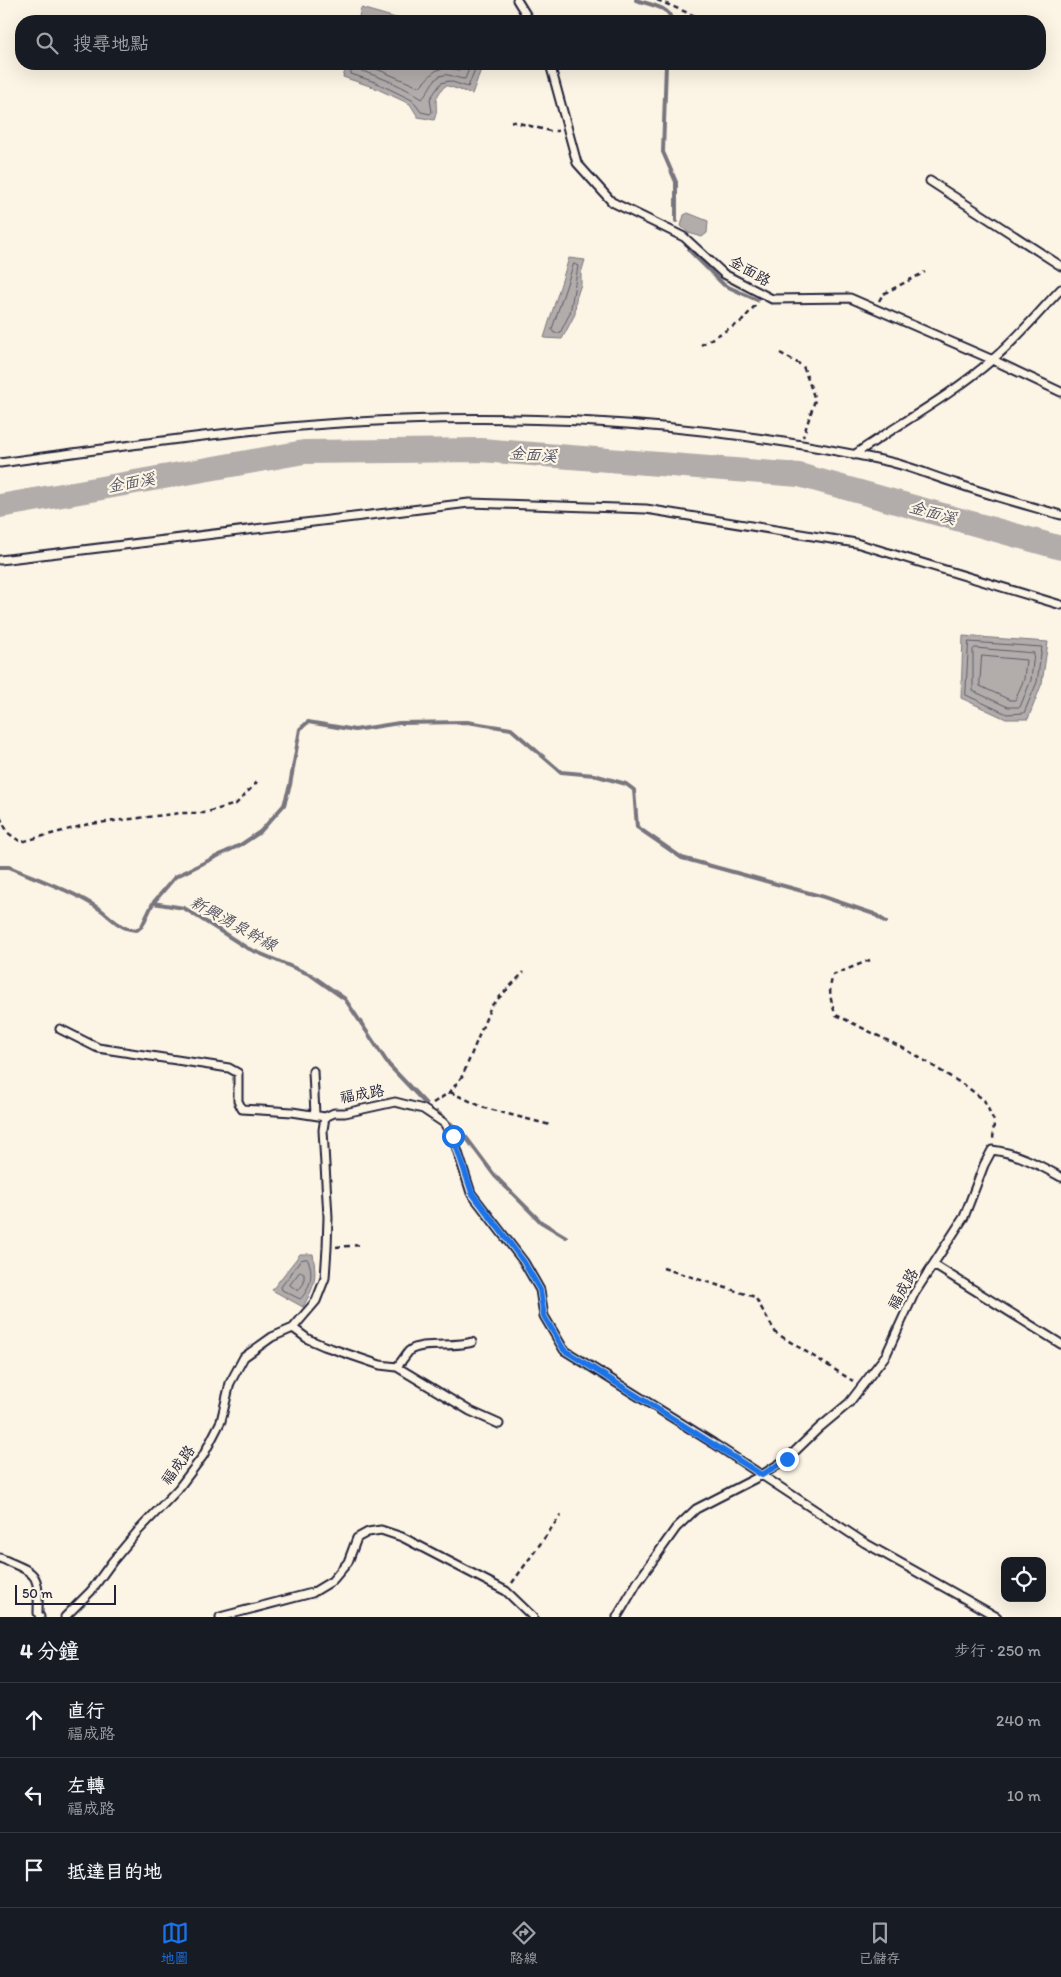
<!DOCTYPE html>
<html lang="zh-TW">
<meta charset="utf-8">
<style>
body{margin:0;font-family:Itim,"LXGW WenKai TC",sans-serif;background:#242831;color:#f1f3f6}
.controls{position:absolute;right:15px;bottom:15px;display:grid;overflow:hidden;border-radius:10px;box-shadow:0 5px 20px #0002}
.controls button{width:45px;height:45px;display:grid;place-items:center;padding:0;border:0;border-bottom:1px solid #363941;background:#171b24;color:#f1f3f6;font:25px sans-serif}
.scale{position:absolute;left:15px;bottom:12px;width:101px;box-sizing:border-box;padding-left:5px;border:2px solid #22223b;border-top:0;font-size:14px;line-height:18px;white-space:nowrap;color:#22223b;-webkit-text-stroke:4px #fcf5e5;paint-order:stroke}
.stop{position:absolute;width:15px;height:15px;margin:-11px;border:4px solid #1a73e8;border-radius:50%;background:#fff}
.stop.end{background:#1a73e8;border-color:#fff;box-shadow:0 1px 5px #0008}
.list{margin:0;padding:0;list-style:none}
h2{display:flex;justify-content:space-between;align-items:center;height:65px;margin:0;padding:0 20px;font-size:21px}
h2 small{font-size:16px;font-weight:400;color:#9ea1a6}
.list li{display:grid;grid-template-columns:32px 1fr auto;gap:15px;align-items:center;box-sizing:border-box;height:75px;padding:0 20px;border-top:1px solid #363941}
.list b{display:block;font-size:19px;white-space:nowrap}
.list p{margin:0;font-size:16px;white-space:nowrap;color:#9ea1a6}
.list em{font-size:16px;font-style:normal;color:#9ea1a6}
.icon{flex:none;width:28px;height:28px;fill:none;stroke:currentColor;stroke-width:2;stroke-linecap:round;stroke-linejoin:round}
.map{position:relative;flex:none;width:1061px;height:1617px;overflow:hidden}
.search{position:absolute;background:#171b24;box-shadow:0 5px 20px #0002;left:15px;right:15px;top:15px;height:55px;display:flex;align-items:center;gap:12px;box-sizing:border-box;padding:0 18px;border-radius:20px;color:#9ea1a6;font-size:19px}
.sheet{height:290px;background:#171b24}
nav{display:flex;justify-content:space-around;align-items:center;box-sizing:border-box;height:70px;border-top:1px solid #363941;background:#171b24;font-size:14px;color:#9ea1a6}
nav a{display:grid;justify-items:center;gap:2px}
nav .on{color:#1a73e8}
.map>svg:first-child{display:block}
.water{fill:#b2adab;stroke:#78757e}
.lines{fill:none;stroke-linecap:round;stroke-linejoin:round}
.shore{stroke:#5c5a68;stroke-width:1}
.stream{stroke:#78757e;stroke-width:4}
.river{stroke:#b2adab;stroke-width:24}
.service-casing{stroke:#22223b;stroke-width:11}
.path{stroke:#22223b;stroke-width:2.5;stroke-dasharray:5 4;stroke-linecap:butt}
.service{stroke:#fcf5e5;stroke-width:7}
.route{stroke:#1a73e8;stroke-width:6}
.labels{text-anchor:middle;stroke-width:4.5;stroke-linejoin:round;paint-order:stroke}
.street-label{font-size:15px;fill:#22223b;stroke:#fcf5e5}
.water-label{font-size:16px;font-style:italic;fill:#545362;stroke:#fcf5e5}
</style>
<div class="map">
<svg width="1061" height="1617" viewBox="0 0 1061 1617">
<rect width="100%" height="100%" fill="#fcf5e5"/>
<filter id="ink" filterUnits="userSpaceOnUse"><feTurbulence type="fractalNoise" baseFrequency=".02" numOctaves="2"/><feDisplacementMap in="SourceGraphic" scale="10" xChannelSelector="R" yChannelSelector="G"/><feConvolveMatrix kernelMatrix="1 2 1 2 8 2 1 2 1" color-interpolation-filters="sRGB"/></filter>
<g filter="url(#ink)">
<path class="water" d="M361 8 406 21H358Z
M347 64H483L472 94 448 86H445C429 103 441 104 434 120L418 117 410 104 373 87 343 77Z
M688 213 708 221 707 233 702 237 689 233 681 226 684 215Z
M569 258 585 260 581 273V284L576 299 575 314 562 339 544 338Z
M963 636 1048 642 1042 683 1028 719H1006L961 698Z
M300 1254H313C317 1279 315 1285 303 1307L272 1290Z"/>
<g class="lines">
<path class="shore" d="M351 64V74L375 82 412 100 421 112 430 114 432 112 430 99 441 83 449 81 468 87 477 64
M358 64 359 70C380 77 404 86 422 99 430 91 433 73 448 75 454 76 459 79 465 79L471 64
M365 64 419 87C434 73 435 64 459 70L463 64
M574 264 578 266 570 313 560 333H554L552 330Z
M969 642 1042 647 1037 682 1024 713 1007 714 966 695Z
M975 648 1034 653 1031 680 1020 707H1008L973 691V650Z
M982 656 1026 660 1024 679 1015 700H1010L980 686Z
M307 1259C315 1270 310 1291 300 1299L282 1290 281 1287 301 1260Z
M300 1272 304 1273V1283L298 1291 290 1285Z"/>
<path class="stream" d="M636 0C647 4 672 7 671 21
M666 64 663 152 676 182V221
M689 250 724 285 757 300
M0 867H9C40 880 73 891 101 910 113 919 121 930 137 930L142 926 153 903 184 908 247 948 311 975 345 999 389 1065 426 1104
M153 903 175 877 242 844 260 832 284 805 290 785 300 729 308 722 355 730 399 723 467 722 511 729 561 772 594 775 626 784 634 790 637 827 682 858 824 897 874 914 886 922
M437 1112 465 1136 495 1176 541 1222 566 1237"/>
<path class="river" d="M0 506 304 452 481 450 799 475 1061 548"/>
<defs>
<path id="service" d="M517 0 530 21
M550 64 577 163 612 202 684 237 724 274 772 299 850 298 993 360 1061 392
M930 181 1061 266
M854 455C900 423 949 397 992 360 1017 339 1038 313 1061 289
M0 463C134 445 268 424 403 420 564 414 728 427 886 461 910 466 934 477 958 484 992 496 1026 505 1061 515
M0 560 469 503 646 509 856 543 1061 605
M60 1029 98 1048 229 1068 238 1073V1101L242 1109 292 1112 325 1117
M313 1071 315 1115
M934 1265 1061 1344
M293 1328 308 1339 324 1346 380 1365 397 1367 470 1411 499 1424
M397 1367C401 1362 405 1356 409 1351 420 1341 456 1348 472 1342
M0 1558C37 1574 39 1571 38 1613L40 1617
M65 1617 91 1591 112 1562 138 1531 178 1489 203 1456 221 1421 230 1383 244 1357 272 1337 293 1328 316 1301 325 1278 327 1248 328 1217 323 1130 325 1117 334 1113H345L395 1102 423 1109 444 1123 453 1137 471 1193 524 1262 540 1290 544 1316 564 1350 713 1443 865 1543 997 1617
M220 1617 312 1593 332 1581 348 1562 357 1538 368 1532 381 1530 402 1537 506 1591 533 1617
M617 1617 637 1583 676 1528 696 1509 762 1475 787 1459 819 1428 849 1403 886 1355 914 1294 964 1217 984 1165 992 1150C1018 1153 1039 1165 1061 1177"/>
</defs>
<use href="#service" class="service-casing"/>
<path class="path" d="M657 0 707 21
M511 121 550 131H558
M879 301 883 294 925 272
M701 345 742 321 758 302
M780 353 803 366 810 385 815 400 803 437
M0 817 8 833 21 842 89 824 181 813H204L236 804 257 782
M870 960 833 975C828 991 830 1000 836 1015L907 1050 967 1087 984 1100 994 1121 993 1141
M450 1092 485 1108 550 1125
M433 1103 450 1092 463 1075 491 1006 524 972
M336 1247 361 1245
M663 1268 755 1297 776 1333 853 1381
M512 1583 561 1515"/>
<use href="#service" class="service"/>
</g>
</g>
<g class="lines" filter="url(#ink)">
<path class="route" d="M453 1136 472 1193 524 1262 540 1290 544 1316 564 1350 762 1475 787 1459"/>
</g>
<g class="labels">
<g class="street-label">
<text transform="translate(750 271) rotate(30)" y="5">金面路</text>
<text transform="translate(362 1094) rotate(-10)" y="5">福成路</text>
<text transform="translate(903 1289) rotate(-60)" y="5">福成路</text>
<text transform="translate(178 1465) rotate(-53)" y="5">福成路</text>
</g>
<g class="water-label">
<text transform="translate(533 454) rotate(4)" y="6">金面溪</text>
<text transform="translate(131 482) rotate(-10)" y="6">金面溪</text>
<text transform="translate(933 512) rotate(16)" y="6">金面溪</text>
<text transform="translate(234 923) rotate(29)" y="6">新興湧泉幹線</text>
</g>
</g>
</svg>
<div class="controls">
<button><svg class="icon" aria-label="locate" viewBox="0 0 24 24"><circle cx="12" cy="12" r="6"/><path d="M12 2v4M12 18v4M2 12h4M18 12h4"/></svg></button>
</div>
<div class="scale">50 m</div>
<div class="stop" style="left:453px;top:1136px"></div>
<div class="stop end" style="left:787px;top:1459px"></div>
<div class="search"><svg class="icon" aria-label="search" viewBox="0 0 24 24"><circle cx="10" cy="10" r="6"/><path d="M15 15l6 6"/></svg>搜尋地點</div>
</div>
<section class="sheet">
<h2>4 分鐘<small>步行 · 250 m</small></h2>
<ul class="list">
<li><svg class="icon" aria-label="ahead" viewBox="0 0 24 24"><path d="M12 20V5M6 11l6-6 6 6"/></svg><div><b>直行</b><p>福成路</p></div><em>240 m</em></li>
<li><svg class="icon" aria-label="left" viewBox="0 0 24 24"><path d="M17 20v-9H6M10 6l-5 5 5 5"/></svg><div><b>左轉</b><p>福成路</p></div><em>10 m</em></li>
<li><svg class="icon" aria-label="arrive" viewBox="0 0 24 24"><path d="M6 21V4h12l-3 4 3 4H6"/></svg><div><b>抵達目的地</b></div></li>
</ul>
</section>
<nav>
<a class="on"><svg class="icon" aria-label="map" viewBox="0 0 24 24"><path d="M3 6l6-2 6 2 6-2v14l-6 2-6-2-6 2zM9 4v14M15 6v14"/></svg>地圖</a>
<a><svg class="icon" aria-label="directions" viewBox="0 0 24 24"><path d="M12 3l9 9-9 9-9-9zM9 14v-3h6M13 9l2 2-2 2"/></svg>路線</a>
<a><svg class="icon" aria-label="saved" viewBox="0 0 24 24"><path d="M7 4h10v16l-5-4-5 4z"/></svg>已儲存</a>
</nav>
